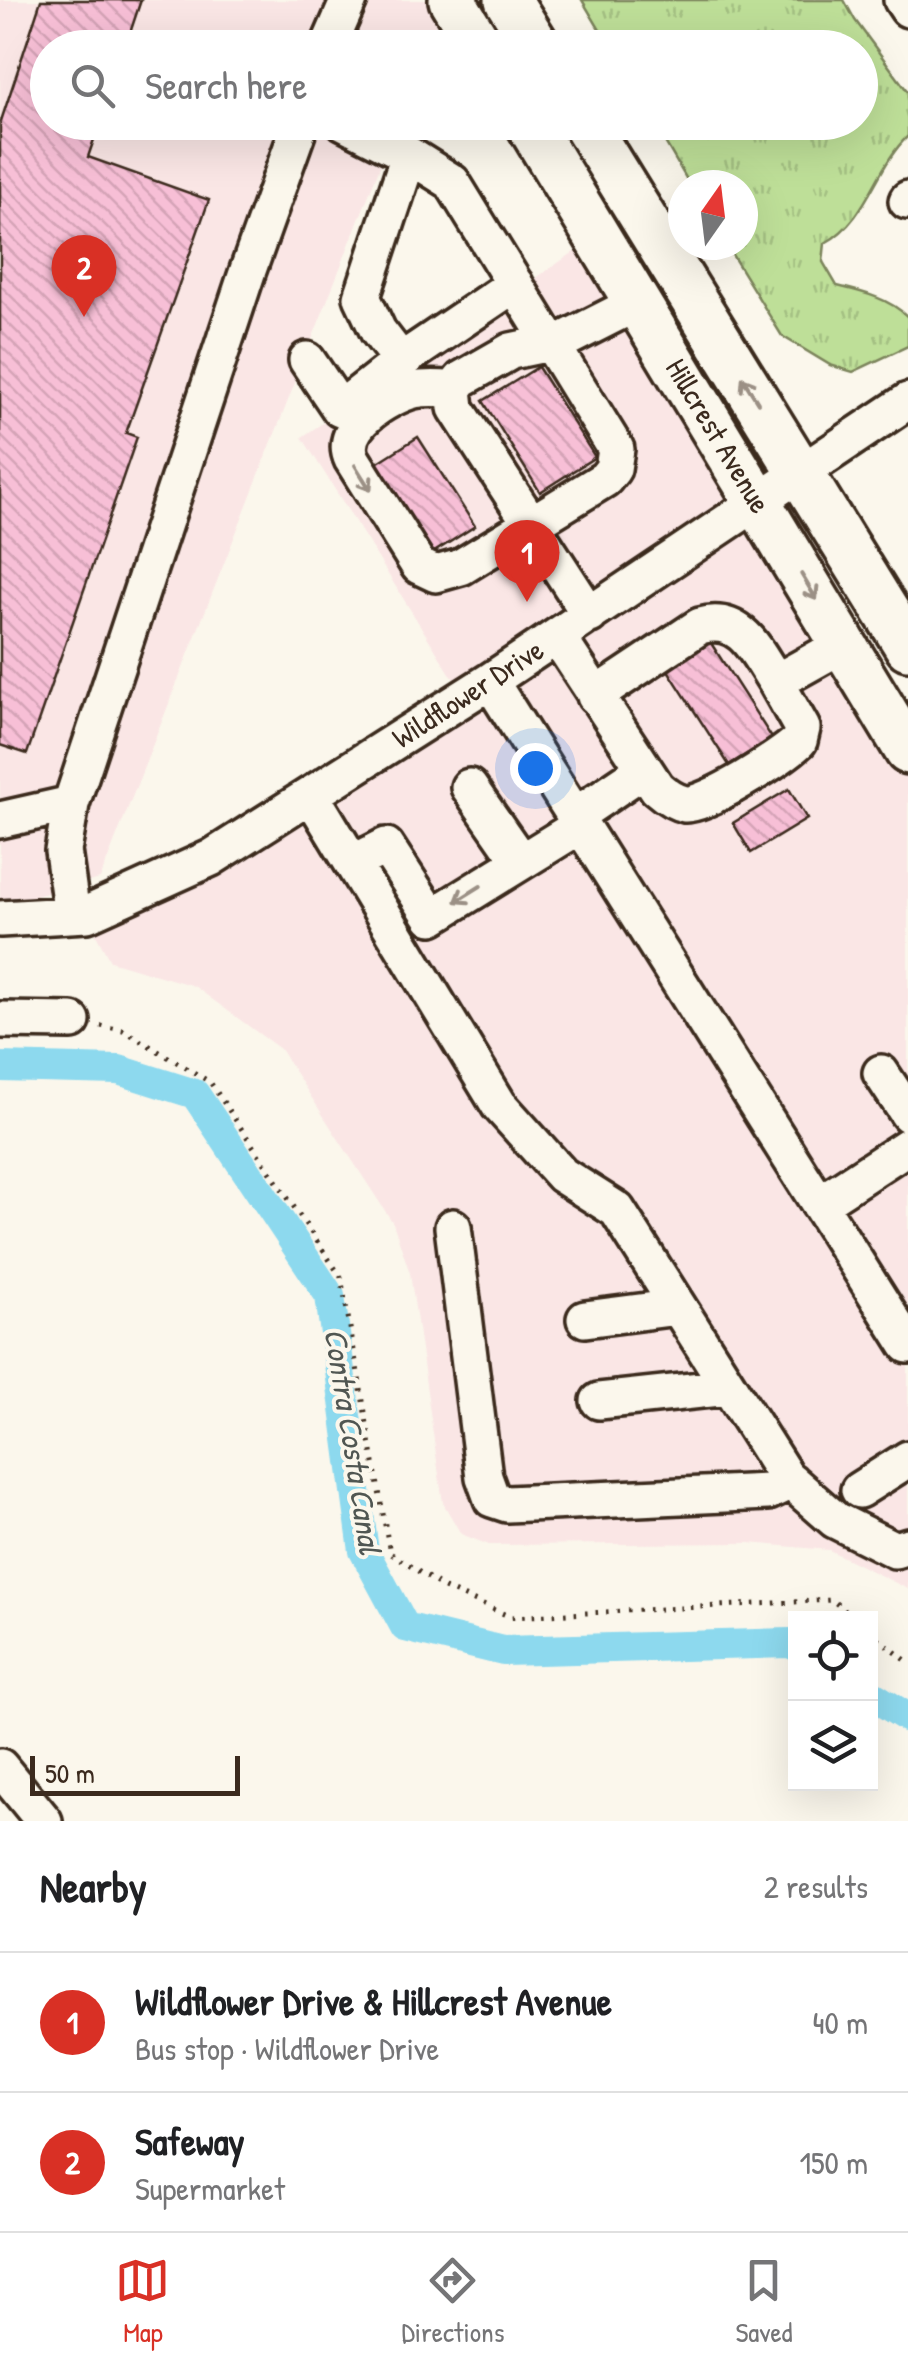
<!DOCTYPE html>
<meta charset="utf-8">
<style>
body{margin:0;font-family:"Patrick Hand",sans-serif;background:#f6f6f6;color:#202124}
.controls{position:absolute;right:30px;bottom:30px;display:grid;overflow:hidden;border-radius:0px;box-shadow:0 10px 40px #0002}
.controls button{width:90px;height:90px;display:grid;place-items:center;padding:0;border:0;border-bottom:2px solid #e0e0e0;background:#fff;color:#202124;font:50px sans-serif}
.compass{position:absolute;left:668px;top:170px;width:90px;height:90px;border-radius:50%;background:#fff;box-shadow:0 10px 40px #0002;rotate:14deg}
.scale{position:absolute;left:30px;bottom:25px;width:210px;box-sizing:border-box;padding-left:10px;border:5px solid #3b2a1e;border-top:0;font-size:28px;line-height:35px;white-space:nowrap;color:#3b2a1e;-webkit-text-stroke:8px #fbf7ec;paint-order:stroke}
.you{position:absolute;left:535px;top:768px;width:35px;height:35px;margin:-25px;border:8px solid #fff;border-radius:50%;background:#1a73e8;box-shadow:0 0 0 15px #1a73e833}
.badge{display:grid;place-items:center;width:65px;height:65px;border-radius:50%;background:#d93025;color:#fff;font-size:32px;font-weight:700}
.pin{position:absolute;translate:-50% -82px;filter:drop-shadow(0 2px 5px #0008)}
.pin::after{content:'';position:absolute;top:52px;width:35px;height:30px;background:inherit;clip-path:polygon(0 0,100% 0,50% 100%)}
.list{margin:0;padding:0;list-style:none}
h2{display:flex;justify-content:space-between;align-items:center;height:130px;margin:0;padding:0 40px;font-size:42px}
h2 small{font-size:32px;font-weight:400;color:#757577}
.list li{display:grid;grid-template-columns:65px 1fr auto;gap:30px;align-items:center;box-sizing:border-box;height:140px;padding:0 40px;border-top:2px solid #e0e0e0}
.list b{display:block;font-size:38px;white-space:nowrap}
.list p{margin:0;font-size:32px;white-space:nowrap;color:#757577}
.list em{font-size:32px;font-style:normal;color:#757577}
.icon{flex:none;width:55px;height:55px;fill:none;stroke:currentColor;stroke-width:2;stroke-linecap:round;stroke-linejoin:round}
.map{position:relative;flex:none;width:908px;height:1821px;overflow:hidden}
.search{position:absolute;background:#fff;box-shadow:0 10px 40px #0002;left:30px;right:30px;top:30px;height:110px;display:flex;align-items:center;gap:25px;box-sizing:border-box;padding:0 35px;border-radius:55px;color:#757577;font-size:38px}
.sheet{height:410px;background:#fff}
nav{display:flex;justify-content:space-around;align-items:center;box-sizing:border-box;height:140px;border-top:2px solid #e0e0e0;background:#fff;font-size:28px;color:#757577}
nav a{display:grid;justify-items:center;gap:5px}
nav .on{color:#d93025}
.map>svg:first-child{display:block}
.built{fill:#fae6e5}
.grass{fill:url(#grass-tufts);stroke:#7c845b;stroke-width:2.5}
.lines{fill:none;stroke-linecap:round;stroke-linejoin:round}
.canal{stroke:#8dd9ee;stroke-width:30}
.building{fill:url(#building-back-hatch);stroke:#3b2a1e;stroke-width:2.5}
.minor-casing{stroke:#3b2a1e;stroke-width:42}
.major-casing{stroke:#3b2a1e;stroke-width:52}
.path{stroke:#3b2a1e;stroke-width:5;stroke-dasharray:2.5 8;stroke-linecap:butt}
.minor{stroke:#fbf7ec;stroke-width:35}
.major{stroke:#fbf7ec;stroke-width:45}
.oneway{stroke:#9b9085}
.labels{text-anchor:middle;stroke-width:8;stroke-linejoin:round;paint-order:stroke}
.street-label{font-size:30px;fill:#3b2a1e;stroke:#fbf7ec}
.water-label{font-size:32px;font-style:italic;fill:#505652;stroke:#fbf7ec}
</style>
<div class="map">
<svg width="908" height="1821" viewBox="0 0 908 1821">
<defs>
<pattern id="grass-tufts" width="24" height="20" patternUnits="userSpaceOnUse" patternTransform="scale(2.5)"><rect width="24" height="20" fill="#bedf98"/><path d="M3 7l-1-3M5 7V3M7 7l1-3M15 17l-1-3M17 17v-4M19 17l1-3" fill="none" stroke="#a4c083"/></pattern>
<pattern id="building-back-hatch" width="6" height="6" patternUnits="userSpaceOnUse" patternTransform="scale(2.5)"><rect width="6" height="6" fill="#f7bfd6"/><path d="M-1 5l2 2M0 0l6 6M5-1l2 2" fill="none" stroke="#d5a4b7"/></pattern>
</defs>
<rect width="100%" height="100%" fill="#fbf7ec"/>
<filter id="ink" filterUnits="userSpaceOnUse"><feTurbulence type="fractalNoise" baseFrequency=".01" numOctaves="2"/><feDisplacementMap in="SourceGraphic" scale="20" xChannelSelector="R" yChannelSelector="G"/><feConvolveMatrix kernelMatrix="1 2 1 2 8 2 1 2 1" color-interpolation-filters="sRGB"/></filter>
<g filter="url(#ink)">
<path class="built" d="M0 0H436L442 9 427 47 48 48V122L397 123 100 879 9 903 0 902Z
M583 246 725 490 908 779V1589L829 1550 749 1543 489 1545 461 1534 443 1503 410 1273 393 1223 280 1049 194 986 110 961 95 933 470 705 302 437Z"/>
<path class="grass" d="M582 0H844L855 20 908 92V136C875 167 868 220 825 243L823 262 837 286C862 292 889 298 908 317V346L853 372 830 365 782 336 726 245H743V185H690L654 123 860 122V48L610 47Z"/>
<g class="lines">
<path class="canal" d="M0 1067 119 1070 195 1094 330 1296 364 1551 405 1627 503 1651 790 1643 796 1646
M870 1694 908 1718"/>
</g>
<path class="building" d="M41 0H141L125 48H48V122H100L88 157 209 200 126 433 137 437 27 754 0 745V124Z
M538 367 595 457 540 492 483 401Z
M418 437 475 526 431 554 372 466Z
M707 637 772 738 729 765 664 664Z
M789 789 807 819 751 853 733 823Z"/>
<g class="lines">
<defs>
<path id="minor" d="M902 0 908 9
M328 48 349 0
M344 122 409 155 452 182 616 449 613 469 605 479 461 567 436 574 419 566 352 459C337 427 387 397 414 390 427 387 440 389 454 389
M409 155 362 297 378 331 401 361 515 284
M907 201 908 199
M307 360 340 409 401 361
M590 615 456 408 454 389 462 379 511 351 564 340 637 303
M557 636 657 788C665 795 674 802 685 804 706 806 782 757 799 741L802 728 776 682 844 644
M490 681 908 1345
M595 696 700 626C742 614 757 653 776 682
M469 787 521 862
M311 795 499 1105 562 1175 617 1210 786 1477 835 1520 895 1550 908 1546
M575 816 643 770
M0 820 71 804
M353 863 386 846 432 917 581 825
M72 915 63 851 71 804 248 270 301 122
M0 919 87 914 211 858 490 681 908 401
M0 1020 72 1021
M881 1073 908 1114
M819 1204 908 1146
M453 1227 484 1477 492 1499 507 1504 768 1492 791 1481
M585 1319 678 1307
M599 1401 729 1387
M859 1490 908 1459
M0 1767 44 1821"/>
<path id="major" d="M452 0 481 48
M508 0 538 48
M528 122 908 751
M584 122 908 647"/>
</defs>
<use href="#minor" class="minor-casing"/>
<use href="#major" class="major-casing"/>
<path class="path" d="M101 1026 123 1030 210 1082 341 1277 390 1553 444 1588 511 1617 832 1600 854 1618
M870 1632 908 1662"/>
<use href="#minor" class="minor"/>
<use href="#major" class="major"/>
</g>
<defs><path id="oneway-shaft" d="M-6 0H5M1.5-3L5.5 0L1.5 3" fill="none" stroke-width="1.6" stroke-linecap="round" stroke-linejoin="round" transform="scale(2.5)"/></defs>
<g class="oneway">
<use href="#oneway-shaft" transform="translate(750 390) rotate(-122)"/>
<use href="#oneway-shaft" transform="translate(363 478) rotate(58)"/>
<use href="#oneway-shaft" transform="translate(809 587) rotate(59)"/>
<use href="#oneway-shaft" transform="translate(468 894) rotate(148)"/>
</g>
</g>
<g class="labels">
<g class="street-label">
<text transform="translate(718 436) rotate(59)" y="10">Hillcrest Avenue</text>
<text transform="translate(468 694) rotate(-33)" y="10">Wildflower Drive</text>
</g>
<g class="water-label">
<text transform="translate(353 1441) rotate(81)" y="11">Contra Costa Canal</text>
</g>
</g>
</svg>
<div class="controls">
<button><svg class="icon" aria-label="locate" viewBox="0 0 24 24"><circle cx="12" cy="12" r="6"/><path d="M12 2v4M12 18v4M2 12h4M18 12h4"/></svg></button>
<button><svg class="icon" aria-label="layers" viewBox="0 0 24 24"><path d="M12 4l9 5-9 5-9-5zM3 14l9 5 9-5"/></svg></button>
</div>
<svg class="compass" viewBox="-18 -18 36 36"><path d="M0-13l5 13h-10z" fill="#e53935"/><path d="M0 13l5-13h-10z" fill="#757577"/></svg>
<div class="scale">50 m</div>
<div class="you"></div>
<div class="pin badge" style="left:527px;top:602px">1</div>
<div class="pin badge" style="left:84px;top:317px">2</div>
<div class="search"><svg class="icon" aria-label="search" viewBox="0 0 24 24"><circle cx="10" cy="10" r="6"/><path d="M15 15l6 6"/></svg>Search here</div>
</div>
<section class="sheet">
<h2>Nearby<small>2 results</small></h2>
<ul class="list">
<li><span class="badge">1</span><div><b>Wildflower Drive &amp; Hillcrest Avenue</b><p>Bus stop · Wildflower Drive</p></div><em>40 m</em></li>
<li><span class="badge">2</span><div><b>Safeway</b><p>Supermarket</p></div><em>150 m</em></li>
</ul>
</section>
<nav>
<a class="on"><svg class="icon" aria-label="map" viewBox="0 0 24 24"><path d="M3 6l6-2 6 2 6-2v14l-6 2-6-2-6 2zM9 4v14M15 6v14"/></svg>Map</a>
<a><svg class="icon" aria-label="directions" viewBox="0 0 24 24"><path d="M12 3l9 9-9 9-9-9zM9 14v-3h6M13 9l2 2-2 2"/></svg>Directions</a>
<a><svg class="icon" aria-label="saved" viewBox="0 0 24 24"><path d="M7 4h10v16l-5-4-5 4z"/></svg>Saved</a>
</nav>
